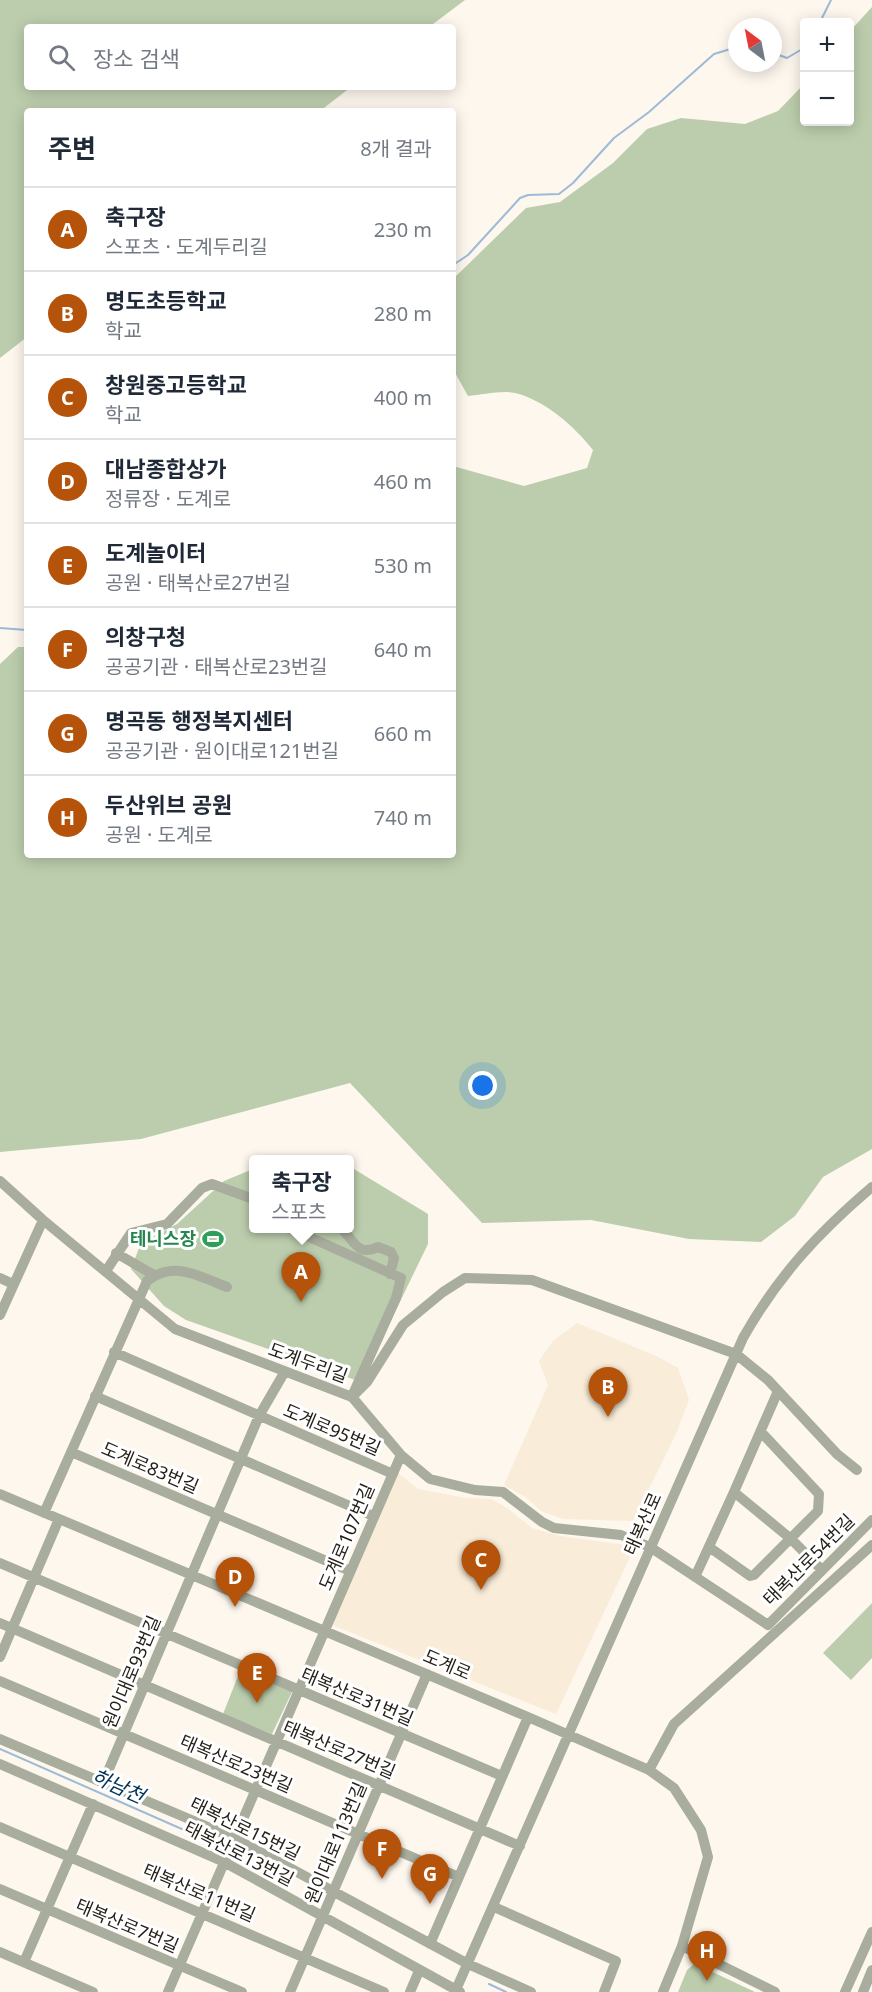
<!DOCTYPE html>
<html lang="ko">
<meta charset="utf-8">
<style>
body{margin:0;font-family:"Noto Sans","Noto Sans KR",sans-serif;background:#f2f2f3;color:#1f2937}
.controls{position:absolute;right:18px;top:18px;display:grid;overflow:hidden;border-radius:6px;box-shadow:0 3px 15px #0003}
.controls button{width:54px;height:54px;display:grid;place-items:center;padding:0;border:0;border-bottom:2px solid #e0e1e3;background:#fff;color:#1f2937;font:30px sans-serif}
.compass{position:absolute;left:728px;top:18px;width:54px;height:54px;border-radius:50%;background:#fff;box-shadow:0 3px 15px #0003;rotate:328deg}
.you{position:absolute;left:483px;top:1086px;width:21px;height:21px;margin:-15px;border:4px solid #fff;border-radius:50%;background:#1a73e8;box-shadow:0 0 0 9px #1a73e833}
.badge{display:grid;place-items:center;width:39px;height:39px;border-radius:50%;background:#b45309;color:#fff;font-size:20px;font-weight:700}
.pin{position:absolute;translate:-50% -50px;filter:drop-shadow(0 2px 3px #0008)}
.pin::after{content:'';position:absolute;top:32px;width:21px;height:18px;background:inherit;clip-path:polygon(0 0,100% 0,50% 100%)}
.popup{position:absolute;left:249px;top:1155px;width:105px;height:78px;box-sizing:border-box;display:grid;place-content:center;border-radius:6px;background:#fff;filter:drop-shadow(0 2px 4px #0005);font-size:20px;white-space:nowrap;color:#747a83}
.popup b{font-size:22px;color:#1f2937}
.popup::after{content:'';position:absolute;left:50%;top:100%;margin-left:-12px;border:12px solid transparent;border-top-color:#fff}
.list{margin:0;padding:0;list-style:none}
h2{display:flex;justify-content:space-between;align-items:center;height:78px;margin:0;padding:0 24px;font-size:26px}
h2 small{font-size:20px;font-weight:400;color:#747a83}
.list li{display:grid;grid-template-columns:39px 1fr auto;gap:18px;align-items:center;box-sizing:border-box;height:84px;padding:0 24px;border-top:2px solid #e0e1e3}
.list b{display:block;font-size:22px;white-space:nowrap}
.list p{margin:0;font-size:20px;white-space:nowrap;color:#747a83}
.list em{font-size:20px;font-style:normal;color:#747a83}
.icon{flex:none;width:33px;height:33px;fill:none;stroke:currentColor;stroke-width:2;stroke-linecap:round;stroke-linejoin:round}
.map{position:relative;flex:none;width:872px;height:1992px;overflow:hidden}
.search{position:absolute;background:#fff;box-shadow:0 3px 15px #0003;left:24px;top:24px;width:432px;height:66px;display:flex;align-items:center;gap:15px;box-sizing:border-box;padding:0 21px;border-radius:6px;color:#747a83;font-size:22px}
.panel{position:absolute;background:#fff;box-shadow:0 3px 15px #0003;left:24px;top:108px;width:432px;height:750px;border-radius:6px}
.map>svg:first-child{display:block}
.education{fill:#f9ecd8}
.green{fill:#bccdad}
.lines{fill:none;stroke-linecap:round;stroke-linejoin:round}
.stream{stroke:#9dbad6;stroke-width:2}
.minor{stroke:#a8ad9d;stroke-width:10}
.labels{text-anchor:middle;stroke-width:6;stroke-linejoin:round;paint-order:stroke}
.leisure-label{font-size:18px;font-weight:bold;fill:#27864d;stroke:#fff;text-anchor:end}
.street-label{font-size:18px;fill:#231e16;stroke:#fff}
.water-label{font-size:20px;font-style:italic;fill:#003256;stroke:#fff}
</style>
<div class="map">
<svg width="872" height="1992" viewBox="0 0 872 1992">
<rect width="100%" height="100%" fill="#fdf7ee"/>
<path class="education" d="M577 1323 656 1356 678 1368 689 1400 676 1434 633 1521 563 1519 541 1511 527 1498 504 1485 548 1385 539 1361 553 1341Z
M397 1472 418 1489 466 1498 491 1499 507 1508 532 1528 560 1536 626 1545 631 1555 556 1714 332 1625Z"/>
<path class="green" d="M0 0H465L429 27H27V87H351L320 111H27V337L0 358Z
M872 7V1149L823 1177 795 1216 761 1242 689 1239 591 1220 482 1223 350 1083 141 1139 0 1152V664L18 647H27V855H453V466L524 486 587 468 593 450C575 427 545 400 515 393 501 390 482 395 468 396L453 369V279L526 208 560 202 613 163 647 129 681 118 745 124 778 111 804 84V122H850V31Z
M349 1166 428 1214V1244L361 1382 186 1320 164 1306 131 1269 141 1243 177 1224 224 1181 253 1169V1228H349Z
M872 1603V1658L851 1680 823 1653Z
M240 1671 292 1692 272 1734 223 1714Z
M694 1964 702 1967 755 1992H678L687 1970Z"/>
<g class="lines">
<path class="stream" d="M820 22 831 0
M773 53 787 58 804 48
M453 265 468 255 520 198 528 195 559 194 573 183 614 138 649 112 714 54 737 47
M0 628 27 630
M0 1749 225 1848
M489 1984 506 1992"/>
<path class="minor" d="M0 1181 43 1220 175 1329 352 1397 401 1455 430 1479 475 1490 503 1492 542 1522 554 1528 621 1535 650 1547 768 1625 872 1520
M289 1228 401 1278 396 1298 353 1394
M341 1228C355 1241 357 1257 378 1247L391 1252 394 1258 390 1274
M116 1253 154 1275
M106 1271 131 1233 167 1224 202 1188 212 1184 253 1199
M0 1278 13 1284
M0 1315 43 1220
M114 1352 393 1474
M95 1396 373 1516
M352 1397 367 1382 403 1325 443 1292 465 1278 532 1280 736 1354 768 1380 837 1454 857 1470
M71 1452 350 1571
M734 1492 778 1391
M0 1494 528 1717 649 1770 674 1788 701 1830 708 1857 682 1946 663 1992
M44 1513 147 1281C174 1260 198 1276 227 1287
M709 1547 750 1576 754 1575 818 1511 819 1494 761 1432
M0 1563 502 1776
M695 1577 734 1492 791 1539 822 1570
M0 1623 520 1846
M0 1657 59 1519
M0 1681 459 1877
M0 1739 234 1838 468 1964 531 1992
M0 1764 224 1862 460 1992
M649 1770 674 1724 872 1545
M103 1783 259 1416 284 1373
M0 1827 384 1992
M0 1889 242 1992
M494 1907 616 1961 604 1992
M430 1944 528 1717
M682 1946 775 1992
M0 1952 93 1992
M24 1962 93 1804
M168 1992 401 1455
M290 1992 427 1674
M410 1992 419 1971
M455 1992 743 1338C778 1276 818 1233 872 1187
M845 1992 872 1932
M863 1992 872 1970"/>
</g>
<defs>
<symbol id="stadium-bare" viewBox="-9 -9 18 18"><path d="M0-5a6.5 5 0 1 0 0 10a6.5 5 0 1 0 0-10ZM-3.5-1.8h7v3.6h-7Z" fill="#2e9e5b" stroke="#fff" stroke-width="2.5" paint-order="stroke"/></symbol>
</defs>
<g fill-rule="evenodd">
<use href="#stadium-bare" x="198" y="1224" width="30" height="30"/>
</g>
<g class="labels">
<g class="leisure-label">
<text x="196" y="1245">테니스장</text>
</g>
<g class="street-label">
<text transform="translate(308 1363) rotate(20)" y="6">도계두리길</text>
<text transform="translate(332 1430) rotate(23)" y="6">도계로95번길</text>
<text transform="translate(150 1468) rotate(23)" y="6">도계로83번길</text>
<text transform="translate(643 1524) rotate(-66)" y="6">태복산로</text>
<text transform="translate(347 1537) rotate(-67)" y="6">도계로107번길</text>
<text transform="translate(809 1560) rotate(-45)" y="6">태복산로54번길</text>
<text transform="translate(447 1665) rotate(23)" y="6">도계로</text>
<text transform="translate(132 1672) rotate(-67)" y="6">원이대로93번길</text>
<text transform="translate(357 1697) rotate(23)" y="6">태복산로31번길</text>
<text transform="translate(339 1750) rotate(23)" y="6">태복산로27번길</text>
<text transform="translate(236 1764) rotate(23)" y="6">태복산로23번길</text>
<text transform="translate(245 1829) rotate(26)" y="6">태복산로15번길</text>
<text transform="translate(336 1843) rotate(-67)" y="6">원이대로113번길</text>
<text transform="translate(239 1854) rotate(27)" y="6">태복산로13번길</text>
<text transform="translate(199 1893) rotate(23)" y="6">태복산로11번길</text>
<text transform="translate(127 1926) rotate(23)" y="6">태복산로7번길</text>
</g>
<g class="water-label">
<text transform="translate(118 1786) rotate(24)" y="7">하남천</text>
</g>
</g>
</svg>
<div class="controls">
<button>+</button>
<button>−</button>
</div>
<svg class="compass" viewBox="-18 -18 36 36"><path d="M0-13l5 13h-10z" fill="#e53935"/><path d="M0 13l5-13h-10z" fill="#747a83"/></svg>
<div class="you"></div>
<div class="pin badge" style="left:301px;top:1302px">A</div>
<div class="popup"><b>축구장</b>스포츠</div>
<div class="pin badge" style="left:608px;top:1417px">B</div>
<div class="pin badge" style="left:481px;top:1590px">C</div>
<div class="pin badge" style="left:235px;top:1607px">D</div>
<div class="pin badge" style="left:257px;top:1703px">E</div>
<div class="pin badge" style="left:382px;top:1879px">F</div>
<div class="pin badge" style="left:430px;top:1904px">G</div>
<div class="pin badge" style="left:707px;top:1981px">H</div>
<div class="search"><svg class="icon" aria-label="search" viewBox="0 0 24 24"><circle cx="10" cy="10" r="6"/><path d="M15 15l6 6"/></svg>장소 검색</div>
<section class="panel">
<h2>주변<small>8개 결과</small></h2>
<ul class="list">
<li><span class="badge">A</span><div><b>축구장</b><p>스포츠 · 도계두리길</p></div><em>230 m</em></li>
<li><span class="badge">B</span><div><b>명도초등학교</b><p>학교</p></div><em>280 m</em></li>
<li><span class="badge">C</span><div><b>창원중고등학교</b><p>학교</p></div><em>400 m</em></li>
<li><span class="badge">D</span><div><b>대남종합상가</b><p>정류장 · 도계로</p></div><em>460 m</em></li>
<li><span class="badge">E</span><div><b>도계놀이터</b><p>공원 · 태복산로27번길</p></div><em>530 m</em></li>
<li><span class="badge">F</span><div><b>의창구청</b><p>공공기관 · 태복산로23번길</p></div><em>640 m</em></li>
<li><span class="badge">G</span><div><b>명곡동 행정복지센터</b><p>공공기관 · 원이대로121번길</p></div><em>660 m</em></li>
<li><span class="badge">H</span><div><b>두산위브 공원</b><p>공원 · 도계로</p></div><em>740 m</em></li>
</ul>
</section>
</div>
